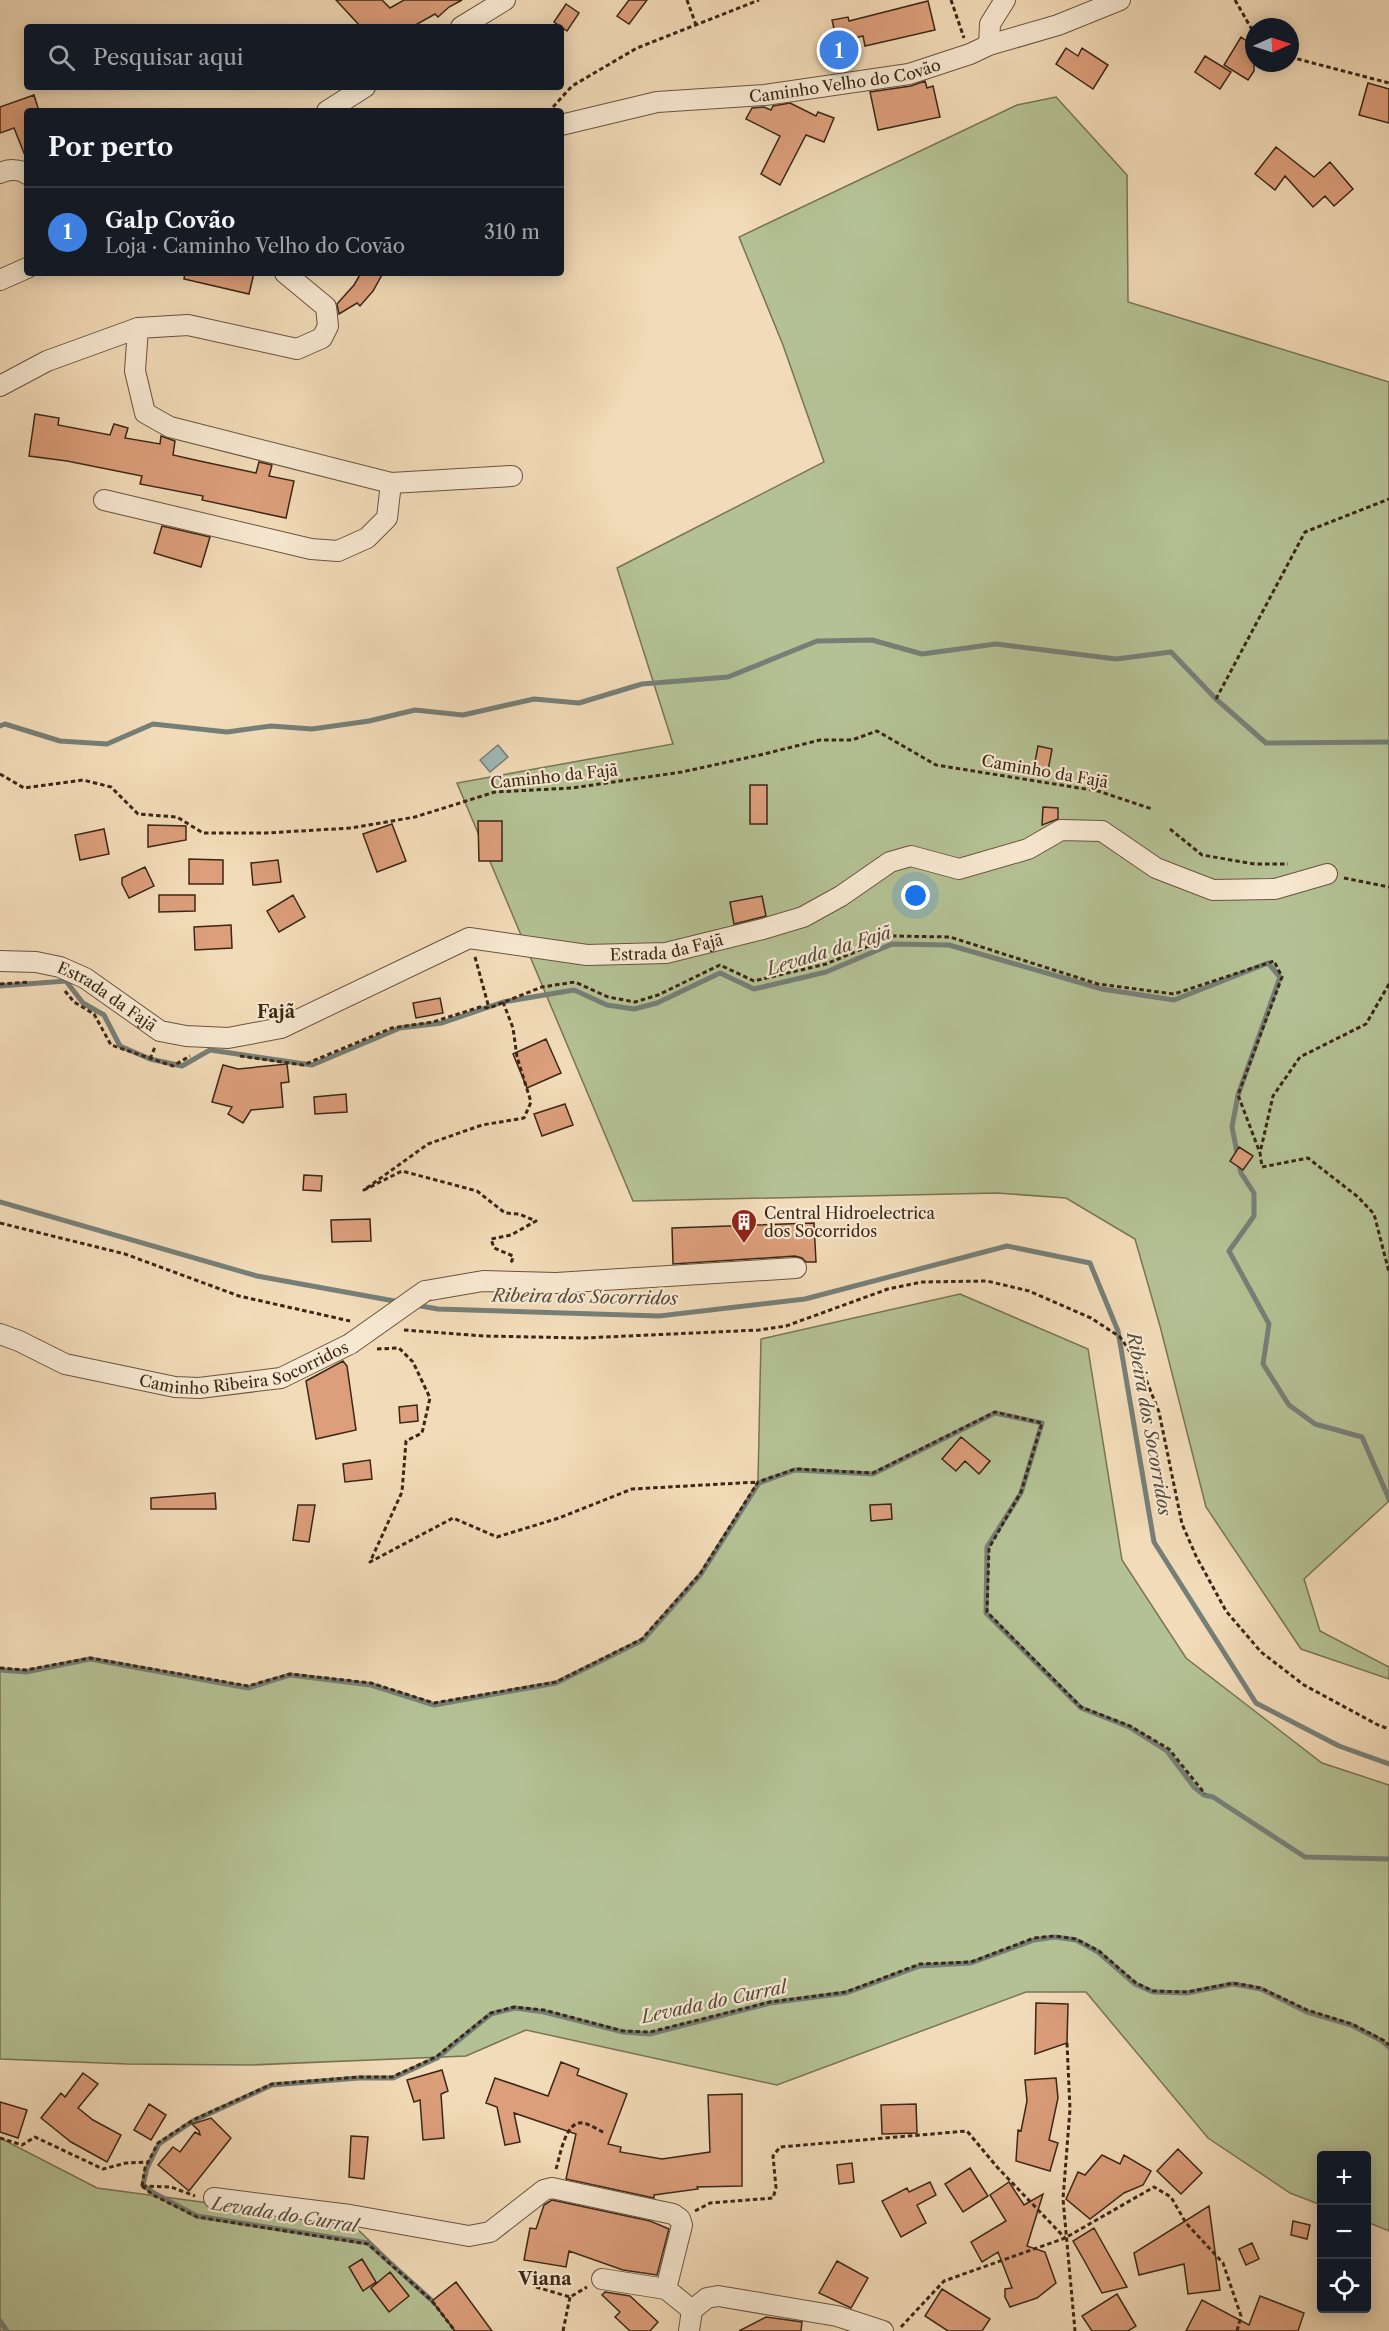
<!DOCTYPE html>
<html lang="pt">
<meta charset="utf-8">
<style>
body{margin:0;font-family:"Libre Caslon Text",serif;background:#242831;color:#f1f3f6}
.controls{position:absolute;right:18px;bottom:18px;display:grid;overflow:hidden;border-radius:6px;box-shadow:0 3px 15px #0003}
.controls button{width:54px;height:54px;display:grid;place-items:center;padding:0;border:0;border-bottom:2px solid #363941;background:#171b24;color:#f1f3f6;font:30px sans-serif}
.compass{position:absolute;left:1245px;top:18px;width:54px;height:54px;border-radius:50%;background:#171b24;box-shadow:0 3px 15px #0003;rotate:87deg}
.you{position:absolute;left:916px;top:896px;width:21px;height:21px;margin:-15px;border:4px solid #fff;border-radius:50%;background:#1a73e8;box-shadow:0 0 0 9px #1a73e833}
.badge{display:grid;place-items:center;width:39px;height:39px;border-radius:50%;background:#c59692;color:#fff;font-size:20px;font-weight:700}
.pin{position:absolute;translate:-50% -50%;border:3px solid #fff;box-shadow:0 2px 6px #0006}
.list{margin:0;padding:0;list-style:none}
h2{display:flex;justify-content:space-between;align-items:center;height:78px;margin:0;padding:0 24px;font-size:26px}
h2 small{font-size:20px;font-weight:400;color:#9ea1a6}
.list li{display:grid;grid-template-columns:39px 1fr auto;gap:18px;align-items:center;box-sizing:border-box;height:90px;padding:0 24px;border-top:2px solid #363941}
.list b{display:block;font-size:22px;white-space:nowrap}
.list p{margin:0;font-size:20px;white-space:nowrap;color:#9ea1a6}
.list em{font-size:20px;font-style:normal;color:#9ea1a6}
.icon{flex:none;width:33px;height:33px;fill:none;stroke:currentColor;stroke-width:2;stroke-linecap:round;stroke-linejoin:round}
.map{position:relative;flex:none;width:1389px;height:2331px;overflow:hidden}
.search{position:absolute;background:#171b24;box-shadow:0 3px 15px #0003;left:24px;top:24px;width:540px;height:66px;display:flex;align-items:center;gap:15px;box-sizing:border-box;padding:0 21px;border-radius:6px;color:#9ea1a6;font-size:22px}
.panel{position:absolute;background:#171b24;box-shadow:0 3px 15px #0003;left:24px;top:108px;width:540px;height:168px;border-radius:6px}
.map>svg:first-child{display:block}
.green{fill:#b4c194;stroke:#787455;stroke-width:1.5}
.water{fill:#9eb9b7;stroke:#767f77;stroke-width:1.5}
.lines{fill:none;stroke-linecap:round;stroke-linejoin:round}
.stream{stroke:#767f77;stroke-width:5}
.building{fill:#dc9e7b;stroke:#3b2716;stroke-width:1.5}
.minor-casing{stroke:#69543e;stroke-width:22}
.path{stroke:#3b2716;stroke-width:3;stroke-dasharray:4.5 3;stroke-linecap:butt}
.minor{stroke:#f7e8d1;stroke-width:20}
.minor-bridge-casing{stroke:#69543e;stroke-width:22;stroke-linecap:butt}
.minor-bridge{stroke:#f7e8d1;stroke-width:20}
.labels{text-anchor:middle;stroke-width:4.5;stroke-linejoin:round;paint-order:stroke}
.street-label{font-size:16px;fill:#3b2716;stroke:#f7e8d1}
.poi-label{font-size:16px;fill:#3b2716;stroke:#f7e8d1;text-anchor:start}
.water-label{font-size:18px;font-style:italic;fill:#544c3e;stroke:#f7e8d1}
.neighbourhood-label{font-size:18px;font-weight:bold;fill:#3b2716;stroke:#f7e8d1}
</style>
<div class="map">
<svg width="1389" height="2331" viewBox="0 0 1389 2331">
<rect width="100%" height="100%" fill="#f2dbb8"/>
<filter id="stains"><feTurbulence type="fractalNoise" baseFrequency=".00333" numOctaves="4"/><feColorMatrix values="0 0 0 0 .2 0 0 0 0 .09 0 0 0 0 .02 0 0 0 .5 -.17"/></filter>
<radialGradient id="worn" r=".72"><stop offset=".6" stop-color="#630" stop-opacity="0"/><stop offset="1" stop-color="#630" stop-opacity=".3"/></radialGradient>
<path class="green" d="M1056 97 1127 175 1128 302 1389 382V1501L1304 1579 1320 1631 1389 1667V1679L1301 1649 1206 1507 1160 1326 1135 1239 1066 1198 997 1193 633 1201 457 783 673 744 617 568 824 462 783 345 739 237 1017 105Z
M960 1294 1088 1349 1122 1560 1186 1658 1322 1763 1389 1785V2231L1367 2222 1366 2156H1322L1321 2205 1290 2193 1208 2138 1086 1992H1026L777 2085 526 2030 466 2056 251 2065 127 2064 0 2059V1668L26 1670 90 1658 248 1686 290 1674 371 1683 434 1703 556 1682 642 1639 700 1574 758 1482 761 1339Z
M0 2138 97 2188 350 2222 432 2301 455 2331H0Z"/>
<path class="water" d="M498 745 508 757 490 772 480 760Z"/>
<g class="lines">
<path class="stream" d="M0 726 5 724 60 741 107 744 153 724 227 732 271 726 312 729 369 721 415 710 463 715 534 699 579 703 642 684 728 677 817 641 872 640 922 654 996 644 1116 659 1171 652 1216 699 1266 743 1389 742
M0 986 66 981 83 1003 104 1015 120 1046 150 1059 182 1066 210 1050 312 1065 400 1028 442 1023 503 1002 574 990 607 1005 634 1009 657 1003 720 973 754 989 826 972 892 944 949 945 1102 989 1174 1000 1268 963 1280 977 1238 1095 1232 1127 1241 1173 1254 1193V1216L1229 1251 1269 1324 1263 1364 1289 1405 1315 1424 1362 1437 1389 1499
M0 1202 257 1276 400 1302
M415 1305 438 1309 659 1316 805 1299 1007 1246 1090 1263 1118 1331 1154 1542 1256 1703 1339 1746 1389 1764
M0 1670 26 1672 90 1659 248 1688 290 1675 371 1685 434 1705 556 1683 643 1640 701 1574 759 1483 795 1470 873 1474 995 1413 1042 1423 1021 1493 987 1547 986 1613 1081 1708 1129 1727 1167 1751 1194 1787 1204 1795 1213 1797 1305 1857 1389 1859
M438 2306 368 2243 197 2216 154 2193 143 2185 147 2168 159 2144 193 2121 272 2085 359 2078H393L437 2058 491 2014 515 2008 544 2012 623 2032 650 2034 770 2003 846 1993 920 1966 971 1963 1034 1940 1055 1937 1076 1940 1098 1952 1135 1984 1153 1992 1187 1993 1233 1984 1261 1989 1307 2012 1351 2025 1382 2041 1389 2047
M0 2321 7 2331"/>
</g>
<path class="building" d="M336 0H382L390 8 404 0H462L449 7 438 17 435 14 412 27H361Z
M629 0H647L629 24 617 16Z
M928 1 935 30 865 46 863 36 837 42 832 20 848 17 849 21Z
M566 4 579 13 567 31 554 22Z
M1241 37 1254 46V71L1248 80 1224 65Z
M1066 48 1078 56 1082 48 1108 65 1093 89 1056 64Z
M1205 56 1231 72 1220 89 1195 72Z
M925 81 927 88 933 86 940 117 878 130 870 92 911 86Z
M1368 83 1389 89V123L1359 115Z
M34 95 39 111H27L26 158 14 128 0 133V107Z
M790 103 816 116 818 112 834 118 824 142 806 135 780 185 761 174 780 136 746 119 752 108 764 107 771 110 773 106Z
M1276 147 1314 177 1330 162 1353 189 1334 206 1325 196 1313 207 1285 176 1275 190 1255 174Z
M185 273H254L249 294 184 279Z
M361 273H383L373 291 360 306 357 303 339 314 337 304 354 285Z
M35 414 59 418 58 425 110 435 114 424 128 428 125 438 160 444 161 436 175 441 173 455 195 460 256 473 259 462 272 465 269 476 294 481 286 518 202 500 203 496 140 484 142 476 67 461 29 456Z
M162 526 210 537 201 567 154 553Z
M1038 746 1052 749 1047 776 1033 773Z
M750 785H767V824H750Z
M1043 807 1058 808V819L1042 825Z
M478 821H502V861H479Z
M392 824 406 861 377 872 363 834Z
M148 825 186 826V840L148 847Z
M104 829 109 854 80 860 75 835Z
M189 859 223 860V884H189Z
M278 860 281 882 253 885 251 863Z
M145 867 154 886 129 898 122 884V878Z
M159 895H195V911L159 912Z
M293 895 305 917 279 932 267 911Z
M762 896 766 916 734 924 730 902Z
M231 925 232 948 195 950 194 927Z
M440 998 443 1013 416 1018 413 1003Z
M546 1039 561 1073 527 1088 513 1054Z
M287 1064 289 1082 281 1083 283 1107 251 1110 243 1123 228 1114 232 1107 212 1102 223 1065 238 1069Z
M346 1094 347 1112 315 1114 314 1097Z
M565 1104 573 1125 542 1136 534 1114Z
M1239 1147 1253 1156 1243 1170 1230 1161Z
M304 1175 322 1176 321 1191 303 1190Z
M370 1219 371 1241 332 1242 331 1220Z
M814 1223 816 1262H806L802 1258 795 1256 673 1264 672 1228Z
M343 1361 347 1366 356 1430 316 1439 306 1381Z
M417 1405 418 1421 400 1423 399 1407Z
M961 1437 990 1461 979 1474 965 1461 956 1471 942 1459Z
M370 1460 372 1479 345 1482 343 1464Z
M215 1493 216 1509H151V1498Z
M891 1504 892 1519 871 1521 870 1505Z
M298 1505H315L309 1542 293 1540Z
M1036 2003 1068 2004 1067 2043 1035 2054Z
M561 2062 579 2069 577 2075 627 2094 608 2144 621 2147 620 2152 662 2159 710 2152 708 2095 742 2094V2186L697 2187 698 2189 654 2195V2198L566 2179 576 2134 514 2113 520 2142 505 2145 497 2107 486 2103 495 2078 548 2096Z
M442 2070 448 2091 441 2094 444 2138 423 2140 420 2100 414 2102 407 2080Z
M83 2073 98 2084 78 2108 93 2120 121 2135 107 2162 71 2142 41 2118 61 2093 65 2097Z
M1056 2078 1058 2098 1049 2140 1058 2143 1050 2171 1016 2161 1018 2130 1021 2131 1027 2101 1025 2080Z
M0 2102 27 2110 18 2138 0 2132Z
M149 2104 166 2115 151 2140 134 2130Z
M916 2104 917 2133 882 2134 881 2105Z
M211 2118 231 2138 189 2191 158 2165 173 2147 180 2152 195 2132 200 2135 199 2131 192 2124Z
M351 2136 368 2137 364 2179 349 2177Z
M1178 2149 1202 2173 1181 2194 1157 2171Z
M1102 2155 1120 2164 1124 2155 1151 2171 1143 2185 1124 2193 1090 2219 1066 2199 1078 2172 1085 2175Z
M852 2163 854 2182 839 2184 837 2165Z
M970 2168 988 2196 963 2212 945 2184Z
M930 2182 936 2195 917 2205 926 2223 901 2237 882 2201 907 2188 909 2192Z
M1009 2182 1024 2205 1043 2194 1027 2246 1045 2252 1056 2283 1037 2298 1010 2307 1005 2297V2289L1012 2288 998 2252 982 2262 971 2242 1006 2221 990 2195Z
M552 2200 650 2221 669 2229 657 2275 623 2270 569 2251 566 2267 524 2260 530 2228 536 2229 544 2205Z
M1209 2206 1220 2290 1188 2294 1184 2264 1139 2275 1134 2253Z
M1293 2221 1310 2225 1307 2239 1291 2235Z
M1094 2228 1127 2287 1102 2293 1085 2262 1073 2241Z
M1252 2243 1259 2259 1246 2265 1239 2249Z
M362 2259 376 2282 363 2291 349 2267Z
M837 2261 868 2278 851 2308 819 2293Z
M390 2272 409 2296 389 2312 371 2288Z
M456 2282 492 2331H455L432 2301Z
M942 2289 990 2319 982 2331H948L925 2316Z
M605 2292 630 2296 658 2322 650 2331H630L615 2317 620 2312 602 2295Z
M1117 2294 1136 2326 1128 2331H1092L1082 2316Z
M1260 2296 1304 2313 1298 2331H1186L1202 2300 1249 2325Z
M766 2317 802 2322 801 2331H739Z"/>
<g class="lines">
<defs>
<g id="minor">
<path d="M461 27 505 0"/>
<path d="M989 45 990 24 1005 0"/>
<path d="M327 111 365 87"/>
<path id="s1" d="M561 125 657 102 765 95 909 74 970 54 989 45 1058 25 1120 0"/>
<path d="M0 173C8 169 20 169 27 174"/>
<path d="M0 280 27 268"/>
<path d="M138 328 135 371 145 413 170 427 391 483 512 476"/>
<path d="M0 386 47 361 138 328 188 325 297 349 322 338 328 326 326 307 285 273"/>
<path d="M104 500 311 549 338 551 367 538 387 518 391 483"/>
<path id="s2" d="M0 961 36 962 60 967 85 978 160 1031 186 1036 228 1038 281 1028 469 938 587 955 666 953 763 929 803 917 841 896 890 862 911 856 959 869 1028 849 1061 830 1102 831 1156 868 1213 890 1275 889 1327 874"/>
<path d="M425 1291 483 1281 556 1283 796 1268"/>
<path id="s3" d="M0 1334 19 1341 65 1364 175 1387 199 1388 281 1378 350 1344"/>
<path d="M214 2198 350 2215 469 2236 490 2232 544 2190 552 2188 673 2214 680 2219 682 2225 666 2289 692 2310"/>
<path d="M602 2279 666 2289"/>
<path d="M692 2310 707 2298 718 2296 837 2316 883 2331"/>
<path d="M689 2331 692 2310"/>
</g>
</defs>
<use href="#minor" class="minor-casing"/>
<path class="path" d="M687 0 696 25
M951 0 964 38
M1235 0 1254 33
M1290 57 1389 83
M553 107 572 86 637 48 759 0
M1216 699 1305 532 1389 499
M0 774 24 788 83 780 111 787 138 814 177 817 203 833H266L351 828 415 817 495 792 572 788 682 772 764 754 820 740H852L877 731 936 765 1098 791 1152 809
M1170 829 1202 855 1255 864H1288
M1344 878 1389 887
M475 957 489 1008
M0 984 30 982
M1389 984 1366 1024 1300 1057 1273 1096 1260 1153 1262 1167 1308 1158 1358 1197 1374 1214 1389 1272
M65 991 74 1002 94 1014 111 1045 173 1066 190 1056
M503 1002 513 1028 517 1057 531 1102 524 1118 482 1125 428 1144 364 1190 402 1171 477 1191 505 1213 519 1214 536 1221 511 1235 491 1239 494 1248 513 1256 512 1261 509 1262
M240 1056 303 1065 392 1028 433 1022 480 1007 489 1008 542 987 575 982 608 997 635 1002 658 995 720 965 754 981 826 964 893 936 950 937 1098 984 1174 994 1274 961 1282 977 1238 1095 1260 1153
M150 1059 155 1047
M0 1223 125 1254 239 1296 350 1321
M404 1330 484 1336 584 1338 759 1330 786 1326 888 1289 922 1282 987 1281 1029 1291 1091 1318 1120 1337 1141 1367 1159 1412 1182 1524 1196 1556 1226 1611 1261 1652 1304 1685 1378 1725 1389 1729
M377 1349 399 1348 413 1362 430 1398 422 1433 406 1441 402 1492 370 1562 453 1518 497 1537 559 1518 632 1489 758 1482
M0 1668 26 1670 90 1658 248 1686 290 1674 371 1683 434 1703 556 1682 642 1639 700 1574 758 1482 795 1469 873 1473 995 1412 1042 1423 1021 1492 989 1548 987 1612 1081 1707 1130 1726 1169 1749 1205 1794
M1067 2043 1070 2109 1063 2199 1075 2331
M0 2138 22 2145 35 2137 103 2169 126 2163 148 2162
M556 2169C560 2157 565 2120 583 2123 590 2124 598 2130 605 2133
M142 2186 145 2168 158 2143 193 2120 272 2084 359 2077H392L436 2057 491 2013 514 2007 544 2010 623 2031 650 2032 770 2002 846 1992 920 1964 971 1962 1034 1938 1055 1936 1076 1939 1099 1951 1136 1983 1153 1991 1187 1992 1233 1983 1261 1988 1307 2010 1352 2024 1383 2040 1389 2045
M142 2186 153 2195 197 2217 368 2244 432 2301 455 2331
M142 2186 171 2187 195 2196
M695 2211 710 2203 773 2198 776 2188 773 2156 780 2147 967 2131 997 2167 1065 2238
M536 2287 570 2297 587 2287
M901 2327 944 2281 1065 2238 1154 2187 1171 2197 1186 2223 1223 2263 1241 2316 1237 2331
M563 2331 570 2297"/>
<use href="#minor" class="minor"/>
<defs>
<path id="minor-bridge" d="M350 1344 425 1291"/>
</defs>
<use href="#minor-bridge" class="minor-bridge-casing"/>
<use href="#minor-bridge" class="minor-bridge"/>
</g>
<defs>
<symbol id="building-pin" viewBox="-11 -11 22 30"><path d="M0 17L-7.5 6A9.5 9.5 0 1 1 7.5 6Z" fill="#8f2418" stroke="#f7e8d1"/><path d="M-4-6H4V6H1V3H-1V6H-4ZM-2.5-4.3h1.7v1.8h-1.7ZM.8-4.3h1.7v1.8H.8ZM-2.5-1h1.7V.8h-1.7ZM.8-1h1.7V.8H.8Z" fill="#fff"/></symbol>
</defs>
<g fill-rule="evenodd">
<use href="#building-pin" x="729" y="1207" width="30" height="40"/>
</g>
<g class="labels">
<g class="street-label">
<text dy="6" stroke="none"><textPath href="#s1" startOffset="288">Caminho Velho do Covão</textPath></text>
<text transform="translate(1045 771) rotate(10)" y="6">Caminho da Fajã</text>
<text transform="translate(554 776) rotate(-6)" y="6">Caminho da Fajã</text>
<text dy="6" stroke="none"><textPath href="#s2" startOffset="710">Estrada da Fajã</textPath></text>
<text dy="6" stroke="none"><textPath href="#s2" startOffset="116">Estrada da Fajã</textPath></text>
<text dy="6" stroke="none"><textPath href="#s3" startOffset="256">Caminho Ribeira Socorridos</textPath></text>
</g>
<g class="poi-label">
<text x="764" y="1219">Central Hidroelectrica<tspan x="764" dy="18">dos Socorridos</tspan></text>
</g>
<g class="water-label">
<text transform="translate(829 951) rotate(-17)" y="6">Levada da Fajã</text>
<text transform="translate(585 1297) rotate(1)" y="6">Ribeira dos Socorridos</text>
<text transform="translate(1149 1424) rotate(80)" y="6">Ribeira dos Socorridos</text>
<text transform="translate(714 2002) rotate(-12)" y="6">Levada do Curral</text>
<text transform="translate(285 2215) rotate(9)" y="6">Levada do Curral</text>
</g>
<g class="neighbourhood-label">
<text x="276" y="1018">Fajã</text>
<text x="545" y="2285">Viana</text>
</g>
</g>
<rect width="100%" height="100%" filter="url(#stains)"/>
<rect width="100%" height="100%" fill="url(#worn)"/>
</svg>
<div class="controls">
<button>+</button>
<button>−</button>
<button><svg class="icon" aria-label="locate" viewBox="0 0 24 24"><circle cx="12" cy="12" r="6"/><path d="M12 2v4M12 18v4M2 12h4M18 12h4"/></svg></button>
</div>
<svg class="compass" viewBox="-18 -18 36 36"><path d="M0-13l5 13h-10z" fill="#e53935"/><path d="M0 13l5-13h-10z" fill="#9ea1a6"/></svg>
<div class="you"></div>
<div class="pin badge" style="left:839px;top:50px;background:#3f7fe0">1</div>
<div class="search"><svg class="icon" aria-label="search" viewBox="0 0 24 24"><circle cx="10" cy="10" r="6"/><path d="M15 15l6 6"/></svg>Pesquisar aqui</div>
<section class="panel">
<h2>Por perto<small></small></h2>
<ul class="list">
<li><span class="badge" style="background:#3f7fe0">1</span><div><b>Galp Covão</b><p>Loja · Caminho Velho do Covão</p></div><em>310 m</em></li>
</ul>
</section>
</div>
